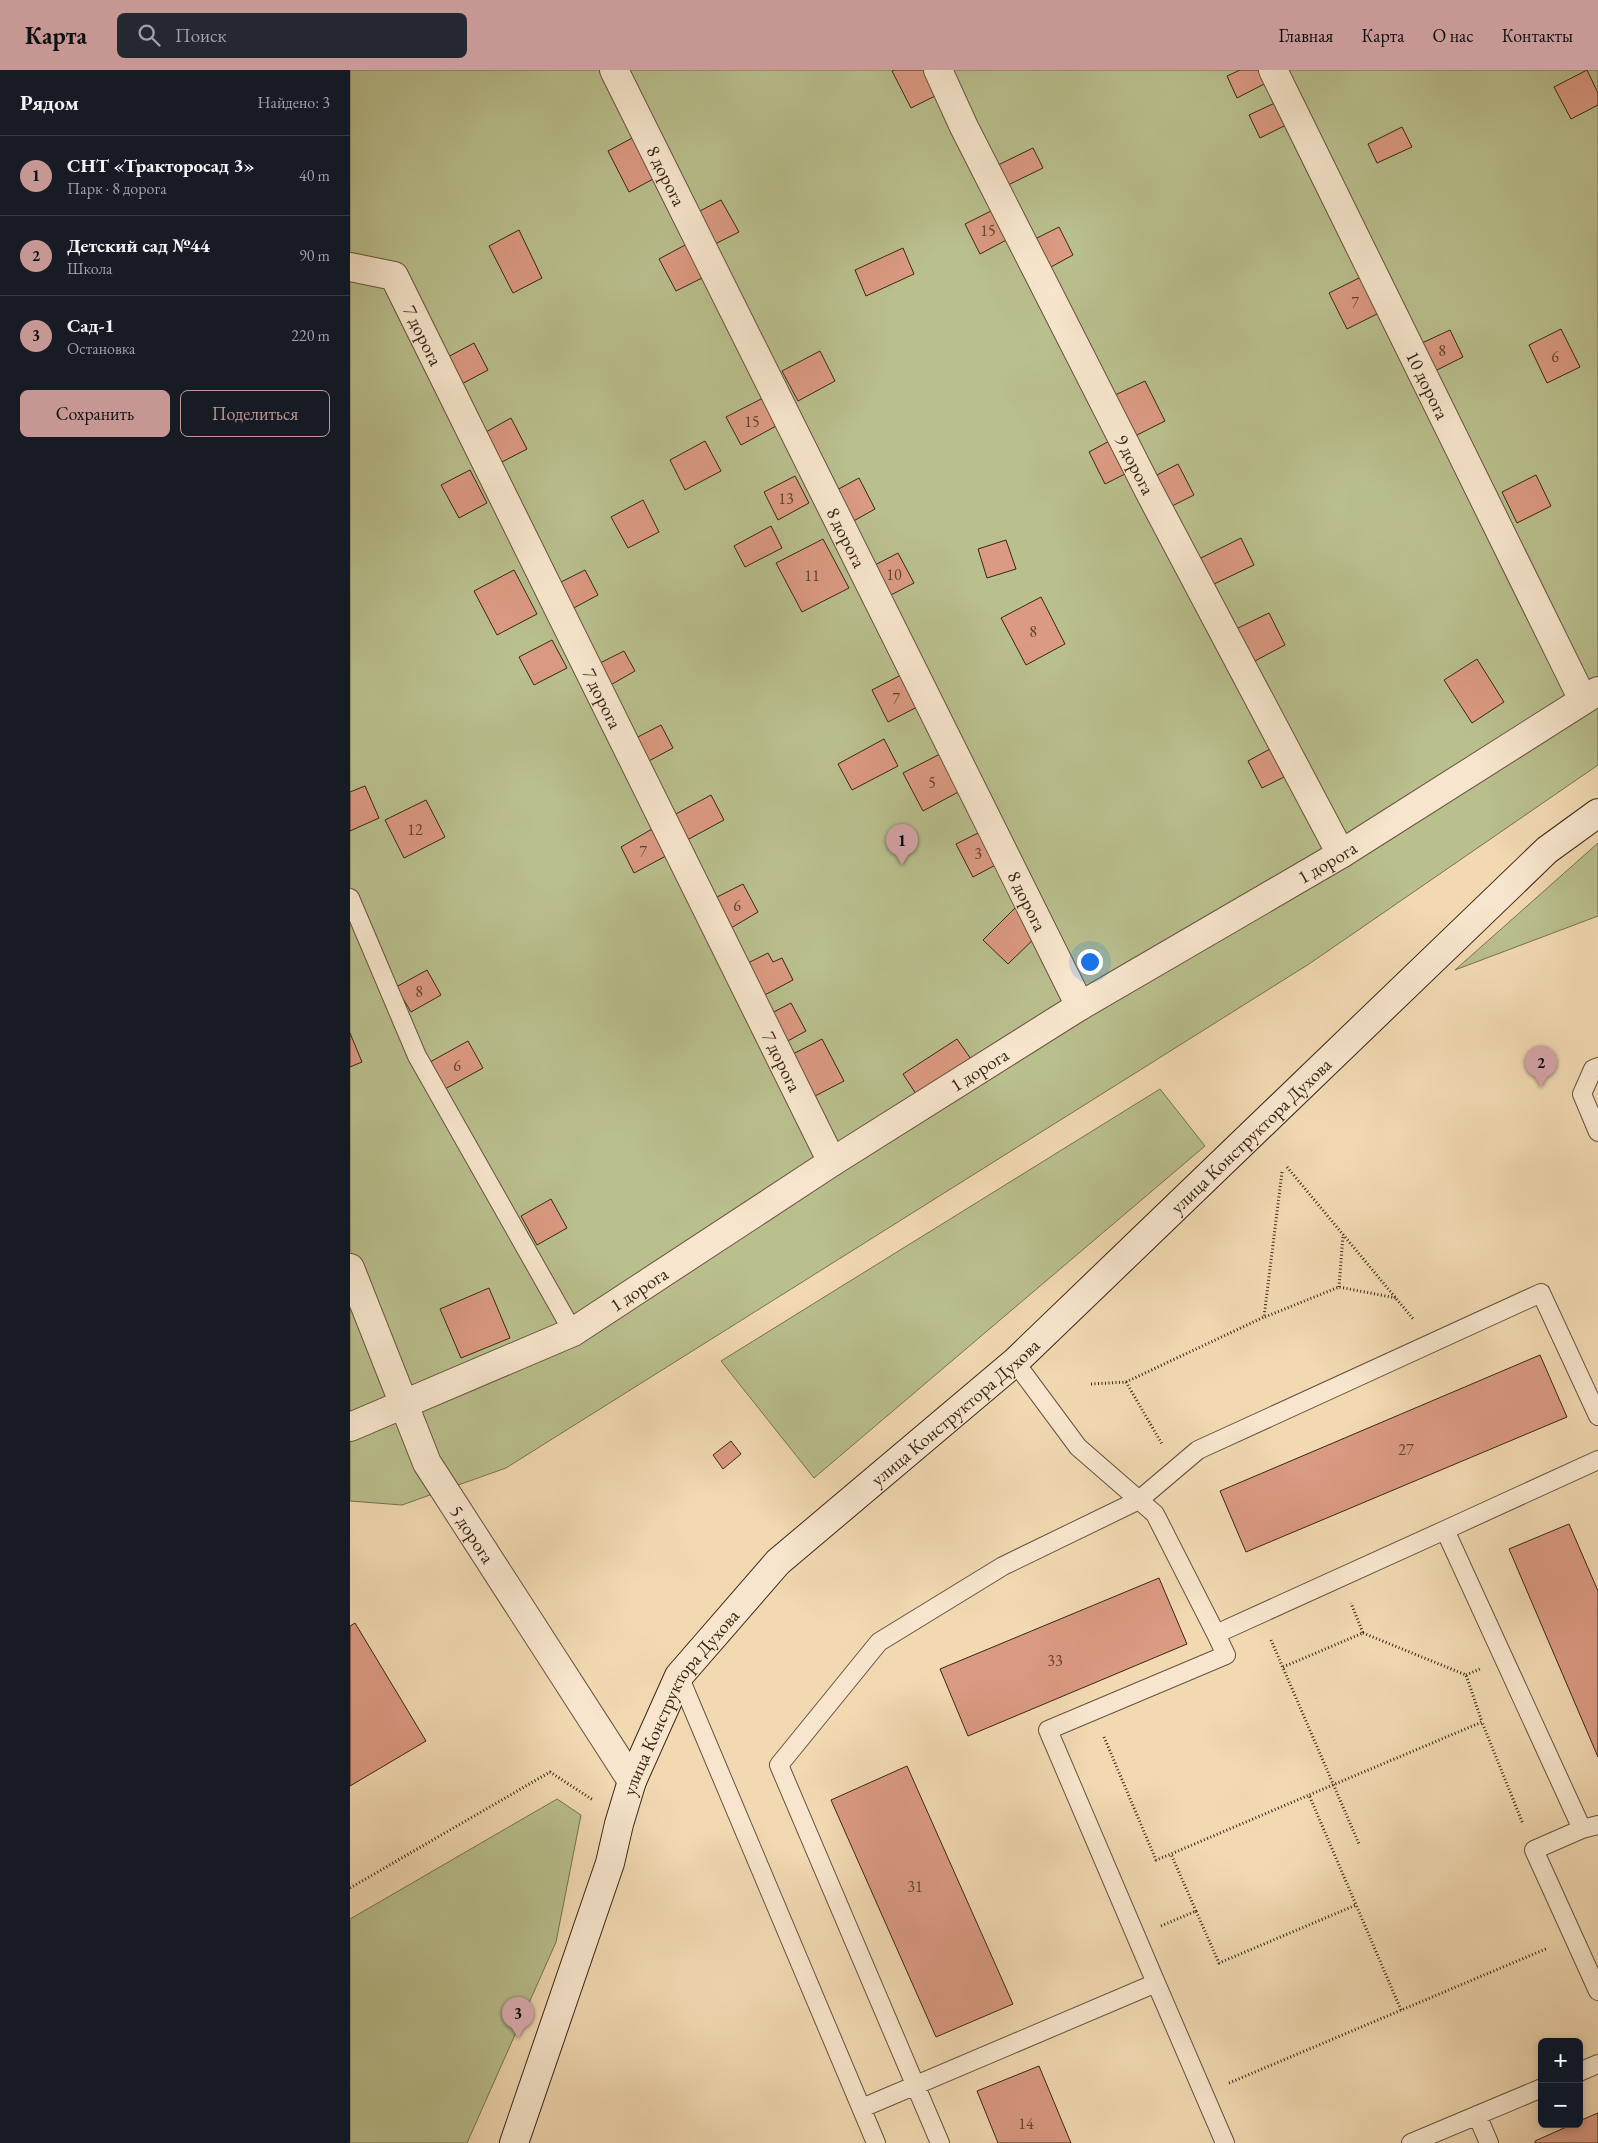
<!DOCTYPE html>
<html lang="ru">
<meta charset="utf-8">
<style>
body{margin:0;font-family:"EB Garamond",serif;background:#242831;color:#f1f3f6}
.controls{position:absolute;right:15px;bottom:15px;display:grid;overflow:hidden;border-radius:8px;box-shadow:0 2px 8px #0003}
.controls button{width:45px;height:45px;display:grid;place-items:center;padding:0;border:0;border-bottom:1px solid #363941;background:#171b24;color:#f1f3f6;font:25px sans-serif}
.you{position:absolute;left:739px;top:891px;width:18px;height:18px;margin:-12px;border:4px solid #fff;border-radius:50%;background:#1a73e8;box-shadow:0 0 0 8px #1a73e833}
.badge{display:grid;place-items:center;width:32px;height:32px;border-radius:50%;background:#c59692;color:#111;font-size:16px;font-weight:700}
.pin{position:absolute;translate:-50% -41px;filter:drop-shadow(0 1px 2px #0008)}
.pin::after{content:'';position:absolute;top:26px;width:18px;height:15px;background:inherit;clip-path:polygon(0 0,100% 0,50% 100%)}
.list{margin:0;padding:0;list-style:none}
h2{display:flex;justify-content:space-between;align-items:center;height:65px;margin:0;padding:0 20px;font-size:21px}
h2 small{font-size:16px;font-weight:400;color:#9ea1a6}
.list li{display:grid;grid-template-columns:32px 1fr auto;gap:15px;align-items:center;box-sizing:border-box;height:80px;padding:0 20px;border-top:1px solid #363941}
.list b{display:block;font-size:19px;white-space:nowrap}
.list p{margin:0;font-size:16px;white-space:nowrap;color:#9ea1a6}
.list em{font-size:16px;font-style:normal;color:#9ea1a6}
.actions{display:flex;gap:10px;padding:15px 20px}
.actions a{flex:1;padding:11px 0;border:1px solid #c59692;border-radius:8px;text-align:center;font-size:18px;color:#c59692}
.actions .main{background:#c59692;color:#111}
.icon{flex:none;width:28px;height:28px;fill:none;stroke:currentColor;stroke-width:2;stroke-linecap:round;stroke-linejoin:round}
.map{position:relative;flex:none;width:1248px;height:2073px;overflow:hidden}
header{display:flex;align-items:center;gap:30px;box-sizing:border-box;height:70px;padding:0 25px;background:#c59692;color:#111}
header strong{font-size:24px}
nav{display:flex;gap:28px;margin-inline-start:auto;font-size:18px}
.search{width:350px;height:45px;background:#242831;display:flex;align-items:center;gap:12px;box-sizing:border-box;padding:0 18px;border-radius:8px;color:#9ea1a6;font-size:19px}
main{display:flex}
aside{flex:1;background:#171b24}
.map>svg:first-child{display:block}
.green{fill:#b9bf8d;stroke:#797252}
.building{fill:#db9a82;stroke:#392617}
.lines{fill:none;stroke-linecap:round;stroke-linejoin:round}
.lane-casing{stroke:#67533e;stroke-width:20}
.street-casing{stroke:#67533e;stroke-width:30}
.secondary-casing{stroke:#392617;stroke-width:30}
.path{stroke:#392617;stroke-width:3;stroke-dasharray:1 2.5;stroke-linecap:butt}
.lane{stroke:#f7e6cd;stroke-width:18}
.street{stroke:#f7e6cd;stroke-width:28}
.secondary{stroke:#f7e6cd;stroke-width:28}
.labels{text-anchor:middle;stroke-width:5;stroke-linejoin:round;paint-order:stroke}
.number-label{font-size:16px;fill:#624332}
.street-label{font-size:19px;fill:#392617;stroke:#f7e6cd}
</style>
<header>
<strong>Карта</strong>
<div class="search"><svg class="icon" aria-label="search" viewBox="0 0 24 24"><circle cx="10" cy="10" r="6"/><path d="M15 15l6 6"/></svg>Поиск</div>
<nav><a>Главная</a><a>Карта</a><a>О нас</a><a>Контакты</a></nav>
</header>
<main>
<aside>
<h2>Рядом<small>Найдено: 3</small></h2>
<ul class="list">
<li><span class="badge">1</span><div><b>СНТ «Тракторосад 3»</b><p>Парк · 8 дорога</p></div><em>40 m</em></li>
<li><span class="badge">2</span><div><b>Детский сад №44</b><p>Школа</p></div><em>90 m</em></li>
<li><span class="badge">3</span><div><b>Сад-1</b><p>Остановка</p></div><em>220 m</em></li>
</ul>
<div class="actions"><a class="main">Сохранить</a><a>Поделиться</a></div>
</aside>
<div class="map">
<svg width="1248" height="2073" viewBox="0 0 1248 2073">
<rect width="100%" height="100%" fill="#f2d9b2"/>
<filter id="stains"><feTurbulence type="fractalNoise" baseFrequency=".004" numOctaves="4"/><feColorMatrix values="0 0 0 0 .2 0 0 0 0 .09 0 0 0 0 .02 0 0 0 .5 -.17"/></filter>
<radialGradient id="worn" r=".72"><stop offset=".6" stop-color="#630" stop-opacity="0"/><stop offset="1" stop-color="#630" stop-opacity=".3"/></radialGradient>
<path class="green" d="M0 0H1248V695L959 894 156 1398 52 1435 0 1431Z
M1248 773V846L1105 900Z
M810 1019 855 1076 464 1408 371 1291Z
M207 1729 231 1745 206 1872 117 2073H0V1849Z"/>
<path class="building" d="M545 0H576L589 24 561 38 542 1Z
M890 0H909L916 13 887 28 877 6Z
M1237 0 1248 23V35L1221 49 1204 17Z
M927 32 938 54 910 68 899 45Z
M1052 57 1062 77 1027 93 1018 74Z
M284 67 305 108 279 122 258 81Z
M683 78 693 98 658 115 648 95Z
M371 130 389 162 365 174 348 142Z
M647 138 662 167 630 184 615 154Z
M709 157 723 185 699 198 685 169Z
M169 160 192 208 163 223 139 176Z
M337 174 354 207 326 221 309 189Z
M553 178 564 204 516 226 505 200Z
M1013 206 1031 242 997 259 979 223Z
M1211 259 1230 297 1197 313 1179 275Z
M1100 260 1113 287 1085 301 1072 273Z
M124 273 138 300 108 316 94 289Z
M470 281 485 311 448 331 432 301Z
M795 311 815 351 783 367 763 326Z
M413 328 428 355 391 375 376 347Z
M161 348 177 379 150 393 134 363Z
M765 368 781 401 755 414 739 382Z
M355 371 371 401 335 420 320 390Z
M828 394 844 425 820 437 805 406Z
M120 400 137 433 109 448 91 415Z
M1186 405 1201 436 1167 453 1152 422Z
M445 406 459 433 428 450 414 422Z
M509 408 525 439 500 453 483 422Z
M293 430 309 462 278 478 261 447Z
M421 456 432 478 395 497 384 476Z
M891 468 904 495 862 515 849 489Z
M473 469 499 518 452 542 426 493Z
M656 470 666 499 637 508 628 479Z
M548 483 564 513 539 526 523 496Z
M164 500 187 544 147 565 124 521Z
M235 500 248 525 220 540 207 514Z
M691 527 715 574 676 595 651 548Z
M919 543 935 575 903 592 886 559Z
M202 570 217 598 184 615 169 587Z
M274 581 285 601 257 617 246 595Z
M1127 589 1154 632 1122 653 1094 610Z
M553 604 569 636 538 652 522 620Z
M311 655 323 678 297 692 284 669Z
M534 669 548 696 502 720 488 694Z
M920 679 934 707 912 718 898 691Z
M592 683 612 720 573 741 553 703Z
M15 716 29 748 0 761V722Z
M361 725 374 750 337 770 324 745Z
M76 730 95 767 54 788 35 750Z
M302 759 316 786 284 803 271 777Z
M634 760 651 792 623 807 606 774Z
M393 814 408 842 381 858 365 828Z
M665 838 690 863 658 894 633 870Z
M418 883 423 892 432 888 443 910 411 927 394 895Z
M77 900 91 925 61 942 46 917Z
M441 933 456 961 434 973 420 944Z
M0 963 12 992 0 997Z
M472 969 494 1011 465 1026 443 984Z
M607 969 621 989 566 1024 553 1004Z
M118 971 133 998 95 1019 80 992Z
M201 1129 217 1158 187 1175 171 1146Z
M139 1218 160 1268 111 1288 90 1239Z
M1190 1285 1217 1347 896 1482 870 1421Z
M381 1371 391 1384 373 1399 363 1385Z
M1219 1454 1248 1521V1687L1159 1479Z
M809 1508 837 1574 618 1666 590 1599Z
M5 1553 76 1671 0 1716V1556Z
M557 1696 663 1934 586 1967 481 1730Z
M689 1996 721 2073H648L627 2021Z
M1248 2043V2073H1185V2071L1223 2054H1229V2051Z"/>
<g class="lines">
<defs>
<path id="lane" d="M0 828 67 986 223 1262
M1248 997 1243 999 1232 1024 1248 1062
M665 1292 728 1377 805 1444 866 1564 1095 1460 1232 1759 1248 1755
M1095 1460 1248 1390
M329 1606 526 2073
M1232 1759 1184 1780 1248 1921
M806 1913 698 1660 876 1585 866 1564
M1229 2002 1248 1994
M512 2038 806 1913 875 2073
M1127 2045 1139 2073
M590 2073 429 1695 529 1572 653 1496 789 1430 848 1380 1191 1223 1248 1346
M1061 2073 1192 2018"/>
<g id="street">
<path id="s1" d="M264 0 730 936"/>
<path id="s2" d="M588 0 614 57 800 423 991 784"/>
<path id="s3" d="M923 0 1233 630"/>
<path id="s4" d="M0 197 44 206 482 1092"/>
<path id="s5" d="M0 1198 77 1393 282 1711"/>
<path id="s6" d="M0 1357 223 1262 482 1092 730 936 991 784 1248 621"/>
</g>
<g id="secondary">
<path id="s7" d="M164 2073 260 1793 269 1754 282 1711 329 1606 428 1492 665 1292 1197 780 1248 743"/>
</g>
</defs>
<use href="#lane" class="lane-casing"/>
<use href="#street" class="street-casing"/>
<use href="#secondary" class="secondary-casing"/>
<path class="path" d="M937 1097 1064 1250
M989 1217 993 1165
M915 1247 989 1217 1046 1228
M776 1312 914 1247 932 1102
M741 1314 776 1312 812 1374
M1013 1563 1116 1605 1132 1652
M921 1570 1009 1774
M933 1597 1013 1563 1001 1533
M1116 1605 1130 1599
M754 1667 806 1790 821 1784
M0 1818 200 1702 243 1730
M846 1841 821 1784 959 1725
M811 1856 846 1841 869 1893 1006 1835
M1051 1940 959 1725 1132 1652 1173 1754
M879 2013 1198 1878"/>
<use href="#lane" class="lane"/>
<use href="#street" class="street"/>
<use href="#secondary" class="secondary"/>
</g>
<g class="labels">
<g class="number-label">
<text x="638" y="166">15</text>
<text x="1005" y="238">7</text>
<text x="1092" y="286">8</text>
<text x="1205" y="292">6</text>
<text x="402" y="357">15</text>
<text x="436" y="434">13</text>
<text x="544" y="510">10</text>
<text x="462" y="511">11</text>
<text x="683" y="567">8</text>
<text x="546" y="634">7</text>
<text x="582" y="718">5</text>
<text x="65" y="765">12</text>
<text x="293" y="787">7</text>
<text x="628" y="789">3</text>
<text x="387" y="841">6</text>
<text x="69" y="927">8</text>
<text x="107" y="1001">6</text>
<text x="1056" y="1385">27</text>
<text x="705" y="1596">33</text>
<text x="565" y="1822">31</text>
<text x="676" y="2059">14</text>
</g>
<g class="street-label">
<text dy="7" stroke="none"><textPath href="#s1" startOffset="118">8 дорога</textPath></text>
<text dy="7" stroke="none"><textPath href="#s4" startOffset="111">7 дорога</textPath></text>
<text dy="7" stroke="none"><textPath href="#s3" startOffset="351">10 дорога</textPath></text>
<text dy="7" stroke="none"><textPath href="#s2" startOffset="441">9 дорога</textPath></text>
<text dy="7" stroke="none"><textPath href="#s1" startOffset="522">8 дорога</textPath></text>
<text dy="7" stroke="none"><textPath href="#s4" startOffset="516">7 дорога</textPath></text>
<text dy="7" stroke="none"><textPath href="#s6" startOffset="1131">1 дорога</textPath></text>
<text dy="7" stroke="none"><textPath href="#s1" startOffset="928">8 дорога</textPath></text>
<text dy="7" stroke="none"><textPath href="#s4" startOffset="921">7 дорога</textPath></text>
<text dy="7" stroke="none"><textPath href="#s6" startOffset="726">1 дорога</textPath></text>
<text dy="7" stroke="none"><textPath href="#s7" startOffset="1284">улица Конструктора Духова</textPath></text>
<text dy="7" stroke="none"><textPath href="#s6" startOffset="321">1 дорога</textPath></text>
<text dy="7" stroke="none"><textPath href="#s7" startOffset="879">улица Конструктора Духова</textPath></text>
<text dy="7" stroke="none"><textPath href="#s5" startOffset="294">5 дорога</textPath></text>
<text dy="7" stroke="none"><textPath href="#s7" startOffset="474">улица Конструктора Духова</textPath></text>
</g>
</g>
<rect width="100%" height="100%" filter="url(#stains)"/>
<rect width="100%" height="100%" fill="url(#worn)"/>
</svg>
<div class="controls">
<button>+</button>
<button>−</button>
</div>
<div class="you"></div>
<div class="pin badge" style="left:552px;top:795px">1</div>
<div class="pin badge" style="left:1191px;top:1017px">2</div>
<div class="pin badge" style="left:168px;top:1968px">3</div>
</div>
</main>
